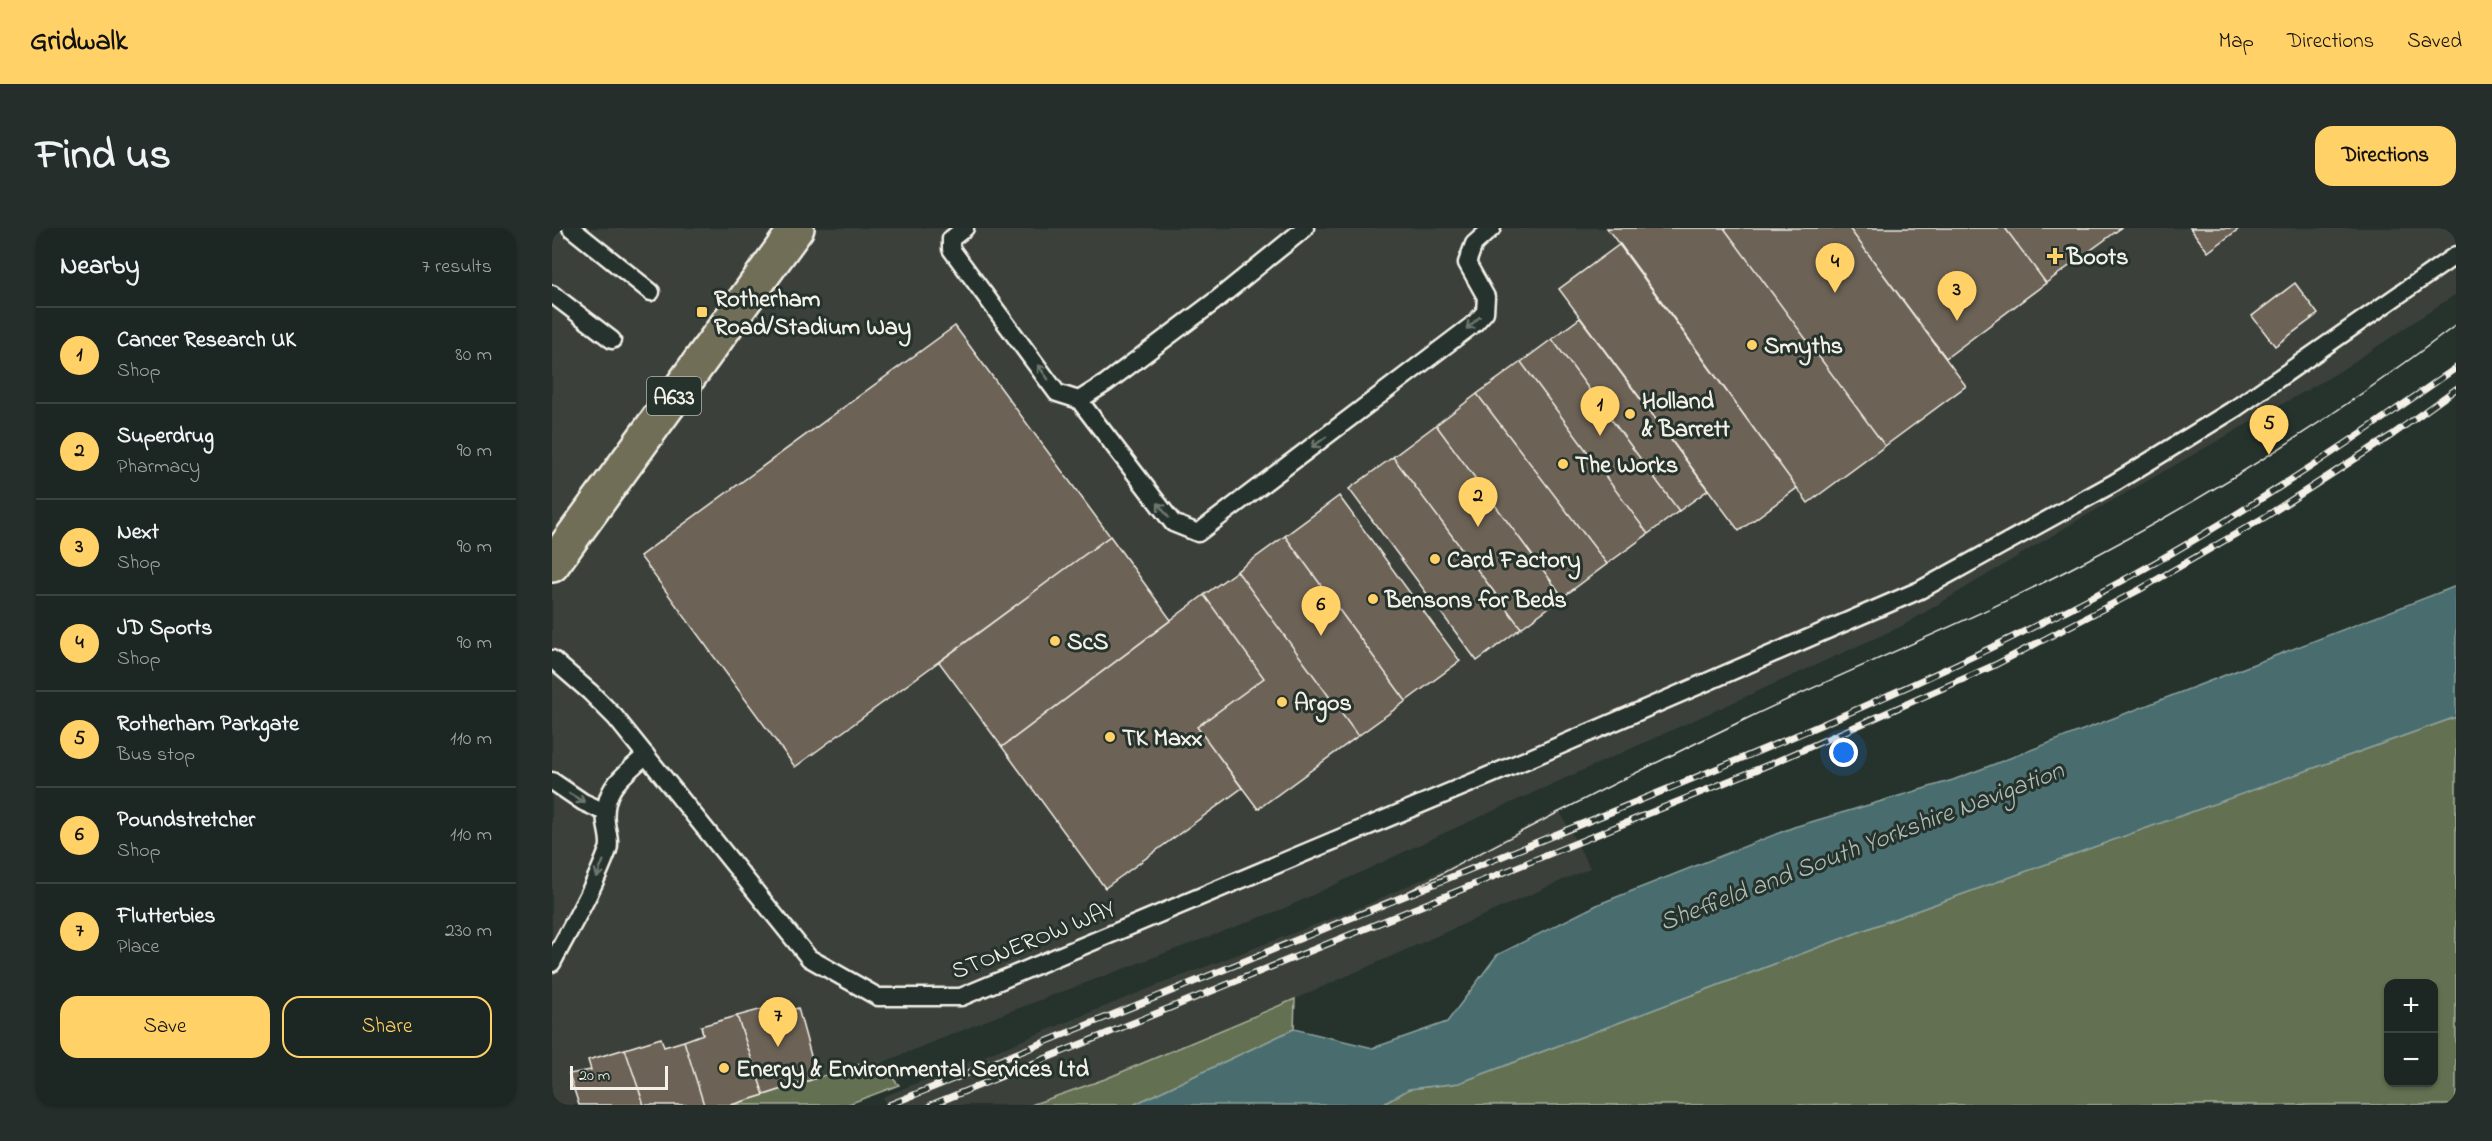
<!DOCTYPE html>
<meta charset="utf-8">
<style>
body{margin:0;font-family:"Indie Flower",sans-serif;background:#252e2a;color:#f1f3f6}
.controls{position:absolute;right:18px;bottom:18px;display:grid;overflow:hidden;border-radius:12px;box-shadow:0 2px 4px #0004}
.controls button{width:54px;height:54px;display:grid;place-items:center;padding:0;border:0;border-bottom:2px solid #3a4340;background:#1c2622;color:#f1f3f6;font:30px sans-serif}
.scale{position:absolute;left:18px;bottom:15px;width:98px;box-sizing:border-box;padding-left:6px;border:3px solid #f4f1e8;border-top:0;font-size:16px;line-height:21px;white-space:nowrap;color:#f4f1e8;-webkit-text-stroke:4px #26332d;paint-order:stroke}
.you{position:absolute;left:1292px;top:525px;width:21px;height:21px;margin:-15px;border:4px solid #fff;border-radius:50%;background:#1a73e8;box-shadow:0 0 0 9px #1a73e833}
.badge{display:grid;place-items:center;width:39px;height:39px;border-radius:50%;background:#ffd166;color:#111;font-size:20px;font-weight:700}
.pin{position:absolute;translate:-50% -50px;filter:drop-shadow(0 2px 3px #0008)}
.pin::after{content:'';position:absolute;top:32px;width:21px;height:18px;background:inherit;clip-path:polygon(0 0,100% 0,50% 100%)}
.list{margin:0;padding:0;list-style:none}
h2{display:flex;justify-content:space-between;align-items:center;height:78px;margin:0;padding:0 24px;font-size:26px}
h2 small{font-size:20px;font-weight:400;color:#a0a5a5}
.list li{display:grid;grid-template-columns:39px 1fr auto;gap:18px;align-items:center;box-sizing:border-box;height:96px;padding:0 24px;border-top:2px solid #3a4340}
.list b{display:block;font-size:22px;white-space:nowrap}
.list p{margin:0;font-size:20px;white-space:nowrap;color:#a0a5a5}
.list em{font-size:20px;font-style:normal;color:#a0a5a5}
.actions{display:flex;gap:12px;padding:18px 24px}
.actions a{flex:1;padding:14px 0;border:2px solid #ffd166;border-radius:18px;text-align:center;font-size:21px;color:#ffd166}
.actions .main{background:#ffd166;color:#111}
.map{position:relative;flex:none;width:1904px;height:877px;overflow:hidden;border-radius:18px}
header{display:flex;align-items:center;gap:36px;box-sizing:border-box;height:84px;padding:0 30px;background:#ffd166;color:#111}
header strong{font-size:28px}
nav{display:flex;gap:33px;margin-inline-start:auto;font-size:21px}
.intro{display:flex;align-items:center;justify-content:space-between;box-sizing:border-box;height:144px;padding:0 36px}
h1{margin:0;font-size:42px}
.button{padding:15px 27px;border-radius:18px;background:#ffd166;color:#111;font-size:21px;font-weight:700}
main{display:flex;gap:36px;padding:0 36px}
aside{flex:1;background:#1c2622;border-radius:18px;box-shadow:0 2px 4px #0004}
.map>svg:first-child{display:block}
.built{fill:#3b413a}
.green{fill:#647051;stroke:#acb09c;stroke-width:1.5;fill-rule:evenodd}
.water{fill:#496d6e;stroke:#8da29f;stroke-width:1.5}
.building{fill:#6c6257;stroke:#f4f1e8;stroke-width:1.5}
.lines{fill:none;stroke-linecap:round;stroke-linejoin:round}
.service-casing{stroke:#f4f1e8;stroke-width:21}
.primary-casing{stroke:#f4f1e8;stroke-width:38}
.service{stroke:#26332d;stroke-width:16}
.primary{stroke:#716e59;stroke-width:33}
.tram{stroke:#f4f1e8;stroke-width:1.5}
.rail-casing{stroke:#f4f1e8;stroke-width:7}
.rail{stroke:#26332d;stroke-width:4.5;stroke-dasharray:14;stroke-linecap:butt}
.oneway{stroke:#6e766e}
.poi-dot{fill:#ffd166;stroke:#26332d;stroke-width:2}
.labels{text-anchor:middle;stroke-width:6;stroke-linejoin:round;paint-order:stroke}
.shield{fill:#26332d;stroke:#b6b8b0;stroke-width:1.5}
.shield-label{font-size:22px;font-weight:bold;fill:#f4f1e8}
.poi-label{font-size:24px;font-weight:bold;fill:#f4f1e8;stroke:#26332d;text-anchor:start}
.street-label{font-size:24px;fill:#f4f1e8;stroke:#26332d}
.water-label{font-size:26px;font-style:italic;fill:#b0bcb7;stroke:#26332d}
</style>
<header>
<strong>Gridwalk</strong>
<nav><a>Map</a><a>Directions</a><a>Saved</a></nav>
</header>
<div class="intro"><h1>Find us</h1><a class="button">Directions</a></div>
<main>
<aside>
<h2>Nearby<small>7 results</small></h2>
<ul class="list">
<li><span class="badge">1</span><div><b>Cancer Research UK</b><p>Shop</p></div><em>80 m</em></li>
<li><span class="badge">2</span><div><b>Superdrug</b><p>Pharmacy</p></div><em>90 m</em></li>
<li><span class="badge">3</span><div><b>Next</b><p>Shop</p></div><em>90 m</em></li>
<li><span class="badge">4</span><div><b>JD Sports</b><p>Shop</p></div><em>90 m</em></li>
<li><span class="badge">5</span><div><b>Rotherham Parkgate</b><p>Bus stop</p></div><em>110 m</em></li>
<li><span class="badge">6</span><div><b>Poundstretcher</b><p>Shop</p></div><em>110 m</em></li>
<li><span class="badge">7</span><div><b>Flutterbies</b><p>Place</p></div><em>230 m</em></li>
</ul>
<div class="actions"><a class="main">Save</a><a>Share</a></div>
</aside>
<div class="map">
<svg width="1904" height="877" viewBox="0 0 1904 877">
<rect width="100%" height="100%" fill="#26332d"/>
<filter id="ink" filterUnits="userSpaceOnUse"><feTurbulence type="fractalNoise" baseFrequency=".0167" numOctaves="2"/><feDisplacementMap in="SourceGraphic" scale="12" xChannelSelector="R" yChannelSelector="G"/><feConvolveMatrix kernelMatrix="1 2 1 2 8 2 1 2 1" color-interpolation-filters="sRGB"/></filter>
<g filter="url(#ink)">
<path class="built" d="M0 0H1904V66L1785 145 1521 295 1350 398 890 606 733 680 443 789 327 836 314 834 181 877H0Z
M1007 582 1038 640 743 771 553 851 479 877H334L331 869 596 761 814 677 899 638Z"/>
<path class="green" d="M1904 489V877H830L857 861 907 855 1336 693ZM1836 756H1882V854H1836Z
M743 771 742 801 581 877H479L553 851Z
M314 834 327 836 347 857 294 877H181Z"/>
<path class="water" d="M1904 358V489L1336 693 907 855 857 861 830 877H581L742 801 821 820 895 794 945 727 1047 676 1242 599 1401 552Z"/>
<path class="building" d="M1055 0H1172L1333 218 1256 275Z
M1172 0H1297L1414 158 1333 218Z
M1297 0H1453L1494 55 1394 130Z
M1453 0H1569L1494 55Z
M1638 0H1688L1656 24Z
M1068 16 1245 260 1187 303 1007 61Z
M1743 55 1766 86 1723 118 1700 88Z
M1028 90 1156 262 1127 283 1000 111Z
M403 98 558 308 243 539 88 328Z
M1000 111 1127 283 1096 306 969 134Z
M969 134 1096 306 1055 336 925 166Z
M925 166 1055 336 1011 369 884 197Z
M884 197 1011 369 969 400 841 229Z
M841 229 969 400 925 433 797 261Z
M787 268 908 433 854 473 733 308Z
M558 308 619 392 450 519 387 434Z
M733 308 854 473 806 508 685 343Z
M685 343 806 508 706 581 645 499 712 450 652 367Z
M652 367 712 450 645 499 690 560 553 660 450 519Z
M222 778 225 787 246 780 265 850 212 867 185 788Z
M185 788 212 867 179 877H152L132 813 151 806 149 798Z
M109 810 112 819 132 813 152 877H92L73 821Z
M73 821 92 877H27L17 846 39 842 36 832Z"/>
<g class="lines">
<defs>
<path id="service" d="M19 0 99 64
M413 0 399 11V21L505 165 527 172 554 155 663 73 753 0
M0 66 60 112
M527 172 621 295 646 305 923 95 933 84 934 69 915 35 922 16 940 0
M0 431 38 464 63 489 257 730 326 769H409L981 529 1368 362 1562 255 1684 180 1904 27
M0 553 31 574 53 584
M0 735C20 697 41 662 56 622 59 614 55 603 54 595 50 560 71 548 94 527"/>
<path id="primary" d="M0 337 245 0"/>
</defs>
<use href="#service" class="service-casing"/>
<use href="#primary" class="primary-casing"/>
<use href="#service" class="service"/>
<use href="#primary" class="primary"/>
<path class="tram" d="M833 676C953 611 1075 548 1198 489 1303 439 1412 396 1516 342 1652 272 1782 190 1904 97"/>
<defs>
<path id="rail" d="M337 877C558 788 780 698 1000 608 1197 528 1395 449 1581 347 1693 285 1799 213 1904 140
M379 877 1221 535 1443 437 1587 362 1713 289 1840 207 1904 161"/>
</defs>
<use href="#rail" class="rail-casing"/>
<use href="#rail" class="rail"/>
</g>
<defs><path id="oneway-shaft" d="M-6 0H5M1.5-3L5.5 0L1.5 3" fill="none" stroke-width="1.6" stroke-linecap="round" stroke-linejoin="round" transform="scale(1.5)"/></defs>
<g class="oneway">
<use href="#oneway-shaft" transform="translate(921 95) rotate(138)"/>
<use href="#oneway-shaft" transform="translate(491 144) rotate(-126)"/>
<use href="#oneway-shaft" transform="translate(767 214) rotate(144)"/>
<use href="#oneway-shaft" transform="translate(611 282) rotate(-127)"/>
<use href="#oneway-shaft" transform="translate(25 570) rotate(31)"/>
<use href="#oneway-shaft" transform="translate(48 641) rotate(112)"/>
</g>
</g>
<g class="poi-dot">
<path d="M1500 19h6v6h6v6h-6v6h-6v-6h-6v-6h6z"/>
<rect x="144" y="78" width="12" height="12" rx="3"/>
<circle cx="1200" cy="117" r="6"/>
<circle cx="1078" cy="186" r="6"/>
<circle cx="1011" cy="236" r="6"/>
<circle cx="883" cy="331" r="6"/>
<circle cx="821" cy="371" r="6"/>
<circle cx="503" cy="413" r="6"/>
<circle cx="730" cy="474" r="6"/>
<circle cx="558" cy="509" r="6"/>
<circle cx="172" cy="840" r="6"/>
</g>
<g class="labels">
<rect class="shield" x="95" y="149" width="54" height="38" rx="4.5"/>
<g class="shield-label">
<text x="122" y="176">A633</text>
</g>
<g class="poi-label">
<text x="1515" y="36">Boots</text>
<text x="162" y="78">Rotherham<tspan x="162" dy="28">Road/Stadium Way</tspan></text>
<text x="1212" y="125">Smyths</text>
<text x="1090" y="180">Holland<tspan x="1090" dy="28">&amp; Barrett</tspan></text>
<text x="1023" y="244">The Works</text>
<text x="895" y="339">Card Factory</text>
<text x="833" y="379">Bensons for Beds</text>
<text x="515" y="421">ScS</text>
<text x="742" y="482">Argos</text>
<text x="570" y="517">TK Maxx</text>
<text x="184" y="848">Energy &amp; Environmental Services Ltd</text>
</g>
<g class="street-label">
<text transform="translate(481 711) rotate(-22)" y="8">STONEROW WAY</text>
</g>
<g class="water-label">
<text transform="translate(1309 617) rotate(-21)" y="9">Sheffield and South Yorkshire Navigation</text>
</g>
</g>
</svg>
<div class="controls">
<button>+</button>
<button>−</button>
</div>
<div class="scale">20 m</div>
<div class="you"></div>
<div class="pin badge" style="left:1048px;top:208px">1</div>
<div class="pin badge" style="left:926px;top:299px">2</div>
<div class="pin badge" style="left:1405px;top:93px">3</div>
<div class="pin badge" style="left:1283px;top:65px">4</div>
<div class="pin badge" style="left:1717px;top:227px">5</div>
<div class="pin badge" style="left:769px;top:408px">6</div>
<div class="pin badge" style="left:226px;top:819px">7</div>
</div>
</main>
